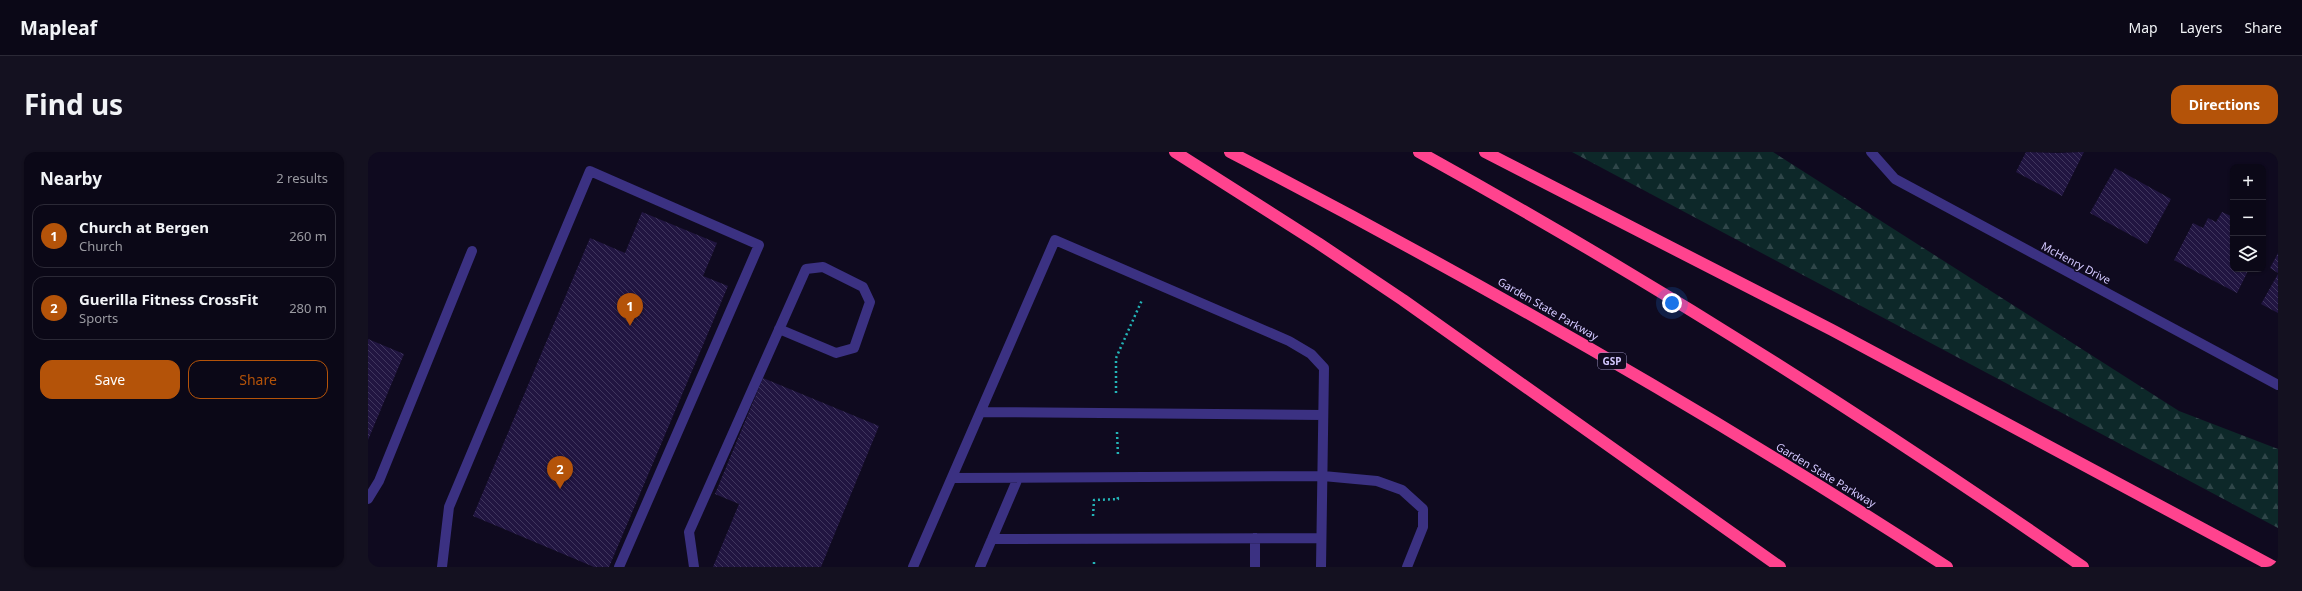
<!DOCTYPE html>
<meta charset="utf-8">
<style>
body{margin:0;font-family:"Noto Sans",sans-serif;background:#141120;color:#f1f3f6}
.controls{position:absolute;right:12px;top:12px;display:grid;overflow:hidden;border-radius:8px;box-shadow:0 1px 3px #0004}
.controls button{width:36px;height:36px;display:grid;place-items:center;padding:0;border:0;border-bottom:1px solid #2b2936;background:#0b0817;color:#f1f3f6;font:20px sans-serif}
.you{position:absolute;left:1304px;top:151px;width:14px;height:14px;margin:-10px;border:3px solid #fff;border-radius:50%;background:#1a73e8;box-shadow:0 0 0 6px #1a73e833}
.badge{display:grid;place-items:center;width:26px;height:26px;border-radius:50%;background:#b45309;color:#fff;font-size:13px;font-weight:700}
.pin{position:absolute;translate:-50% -33px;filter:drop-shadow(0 1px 2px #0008)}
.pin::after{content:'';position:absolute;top:21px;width:14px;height:12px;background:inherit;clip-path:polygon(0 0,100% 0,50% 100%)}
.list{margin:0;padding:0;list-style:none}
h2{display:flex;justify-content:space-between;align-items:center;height:52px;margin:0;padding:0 16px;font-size:17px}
h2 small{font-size:13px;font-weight:400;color:#9a9aa1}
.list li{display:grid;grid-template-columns:26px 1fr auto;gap:12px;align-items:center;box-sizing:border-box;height:64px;margin:0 8px 8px;padding:0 8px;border:1px solid #2b2936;border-radius:12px}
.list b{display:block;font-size:15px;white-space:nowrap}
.list p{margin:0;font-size:13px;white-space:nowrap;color:#9a9aa1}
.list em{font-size:13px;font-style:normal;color:#9a9aa1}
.actions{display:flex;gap:8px;padding:12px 16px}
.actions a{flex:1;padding:9px 0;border:1px solid #b45309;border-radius:12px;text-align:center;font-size:14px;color:#b45309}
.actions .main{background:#b45309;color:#fff}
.icon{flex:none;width:22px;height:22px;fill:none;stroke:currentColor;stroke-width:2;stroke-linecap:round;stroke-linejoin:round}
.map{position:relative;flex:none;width:1910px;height:415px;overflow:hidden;border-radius:12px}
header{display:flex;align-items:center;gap:24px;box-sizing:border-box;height:56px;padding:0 20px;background:#0b0817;border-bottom:1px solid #2b2936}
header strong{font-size:19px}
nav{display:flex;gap:22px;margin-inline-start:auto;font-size:14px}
.intro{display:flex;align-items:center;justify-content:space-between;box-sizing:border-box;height:96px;padding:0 24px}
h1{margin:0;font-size:28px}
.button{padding:10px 18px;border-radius:12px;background:#b45309;color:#fff;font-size:14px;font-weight:700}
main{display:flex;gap:24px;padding:0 24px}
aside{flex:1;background:#0b0817;border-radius:12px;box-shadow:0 1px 3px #0004}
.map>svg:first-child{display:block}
.forest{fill:url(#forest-firs)}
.building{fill:url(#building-back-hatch)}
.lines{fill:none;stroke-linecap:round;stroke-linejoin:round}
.path{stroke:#23b5b8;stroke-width:2.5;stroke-dasharray:2 3;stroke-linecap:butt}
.lane{stroke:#3b3182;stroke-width:10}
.street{stroke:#3b3182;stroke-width:10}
.highway{stroke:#ff438e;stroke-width:12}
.labels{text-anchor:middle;stroke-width:3;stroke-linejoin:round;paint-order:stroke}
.shield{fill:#0f0a1f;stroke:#988fbc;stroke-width:1}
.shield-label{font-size:10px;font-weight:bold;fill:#d3c8ff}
.street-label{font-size:11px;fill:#d3c8ff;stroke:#0f0a1f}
</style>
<header>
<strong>Mapleaf</strong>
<nav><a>Map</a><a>Layers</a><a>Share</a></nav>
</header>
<div class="intro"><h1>Find us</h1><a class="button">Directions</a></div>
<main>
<aside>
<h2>Nearby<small>2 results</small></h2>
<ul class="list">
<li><span class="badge">1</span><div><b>Church at Bergen</b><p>Church</p></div><em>260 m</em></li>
<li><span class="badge">2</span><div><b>Guerilla Fitness CrossFit</b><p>Sports</p></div><em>280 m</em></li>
</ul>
<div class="actions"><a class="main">Save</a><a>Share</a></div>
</aside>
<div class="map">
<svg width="1910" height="415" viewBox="0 0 1910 415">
<defs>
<pattern id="forest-firs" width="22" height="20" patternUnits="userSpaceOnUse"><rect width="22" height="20" fill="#0d2829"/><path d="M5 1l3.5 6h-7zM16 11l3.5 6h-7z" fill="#2f4649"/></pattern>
<pattern id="building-back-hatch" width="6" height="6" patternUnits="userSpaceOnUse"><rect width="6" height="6" fill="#211541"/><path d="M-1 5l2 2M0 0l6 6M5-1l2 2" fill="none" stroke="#40365e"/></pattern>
</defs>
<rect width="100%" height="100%" fill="#0f0a1f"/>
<path class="forest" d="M1204 0H1405L1811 259 1910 297V376Z"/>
<path class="building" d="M1658 0 1690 1 1716 0 1694 44 1648 20Z
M1747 16 1803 47 1779 92 1722 61Z
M274 60 349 91 335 124 360 134 241 415H226L105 364 222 86 257 101Z
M1854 60 1865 65V117H1881L1869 141 1806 108 1825 71 1835 76 1840 66 1848 70Z
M1910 101V121L1902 116Z
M1910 122V161L1893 152Z
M0 187 36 202 0 288Z
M395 226 511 274 453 415H345L371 352 347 342Z"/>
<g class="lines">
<path class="path" d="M748 241V206L774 148
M749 280 750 304
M725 364 726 348 750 347 749 343
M726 410V415"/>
<path class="lane" d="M613 260 955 263
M584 326 955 324 1009 329 1034 338 1055 357V375L1039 415
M0 347 11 329 104 99
M624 387 953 386
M74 415 81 355 222 19 391 93 251 415
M326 415 321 380 438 117 455 115 495 135 502 150 486 196 468 201 411 177
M545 415 687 88 921 189 943 202 956 216 953 415
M612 415 650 326
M887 415V386"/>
<path class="street" d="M1503 0 1527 27 1910 233"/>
<path class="highway" d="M807 0 950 91 1035 148 1412 415
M862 0C1107 127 1347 264 1579 415
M1051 0C1279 126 1501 266 1715 415
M1117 0 1464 178 1906 415"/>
</g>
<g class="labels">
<rect class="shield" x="1230" y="201" width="28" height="16" rx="3"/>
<g class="shield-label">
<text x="1244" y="213">GSP</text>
</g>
<g class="street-label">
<text transform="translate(1708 111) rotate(28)" y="4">McHenry Drive</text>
<text transform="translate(1180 157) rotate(30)" y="4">Garden State Parkway</text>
<text transform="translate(1458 323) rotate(31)" y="4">Garden State Parkway</text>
</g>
</g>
</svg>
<div class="controls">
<button>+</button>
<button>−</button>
<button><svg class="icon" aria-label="layers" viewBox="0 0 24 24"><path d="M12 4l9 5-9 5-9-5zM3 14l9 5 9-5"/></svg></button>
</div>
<div class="you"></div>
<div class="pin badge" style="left:262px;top:174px">1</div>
<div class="pin badge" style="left:192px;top:337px">2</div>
</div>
</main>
